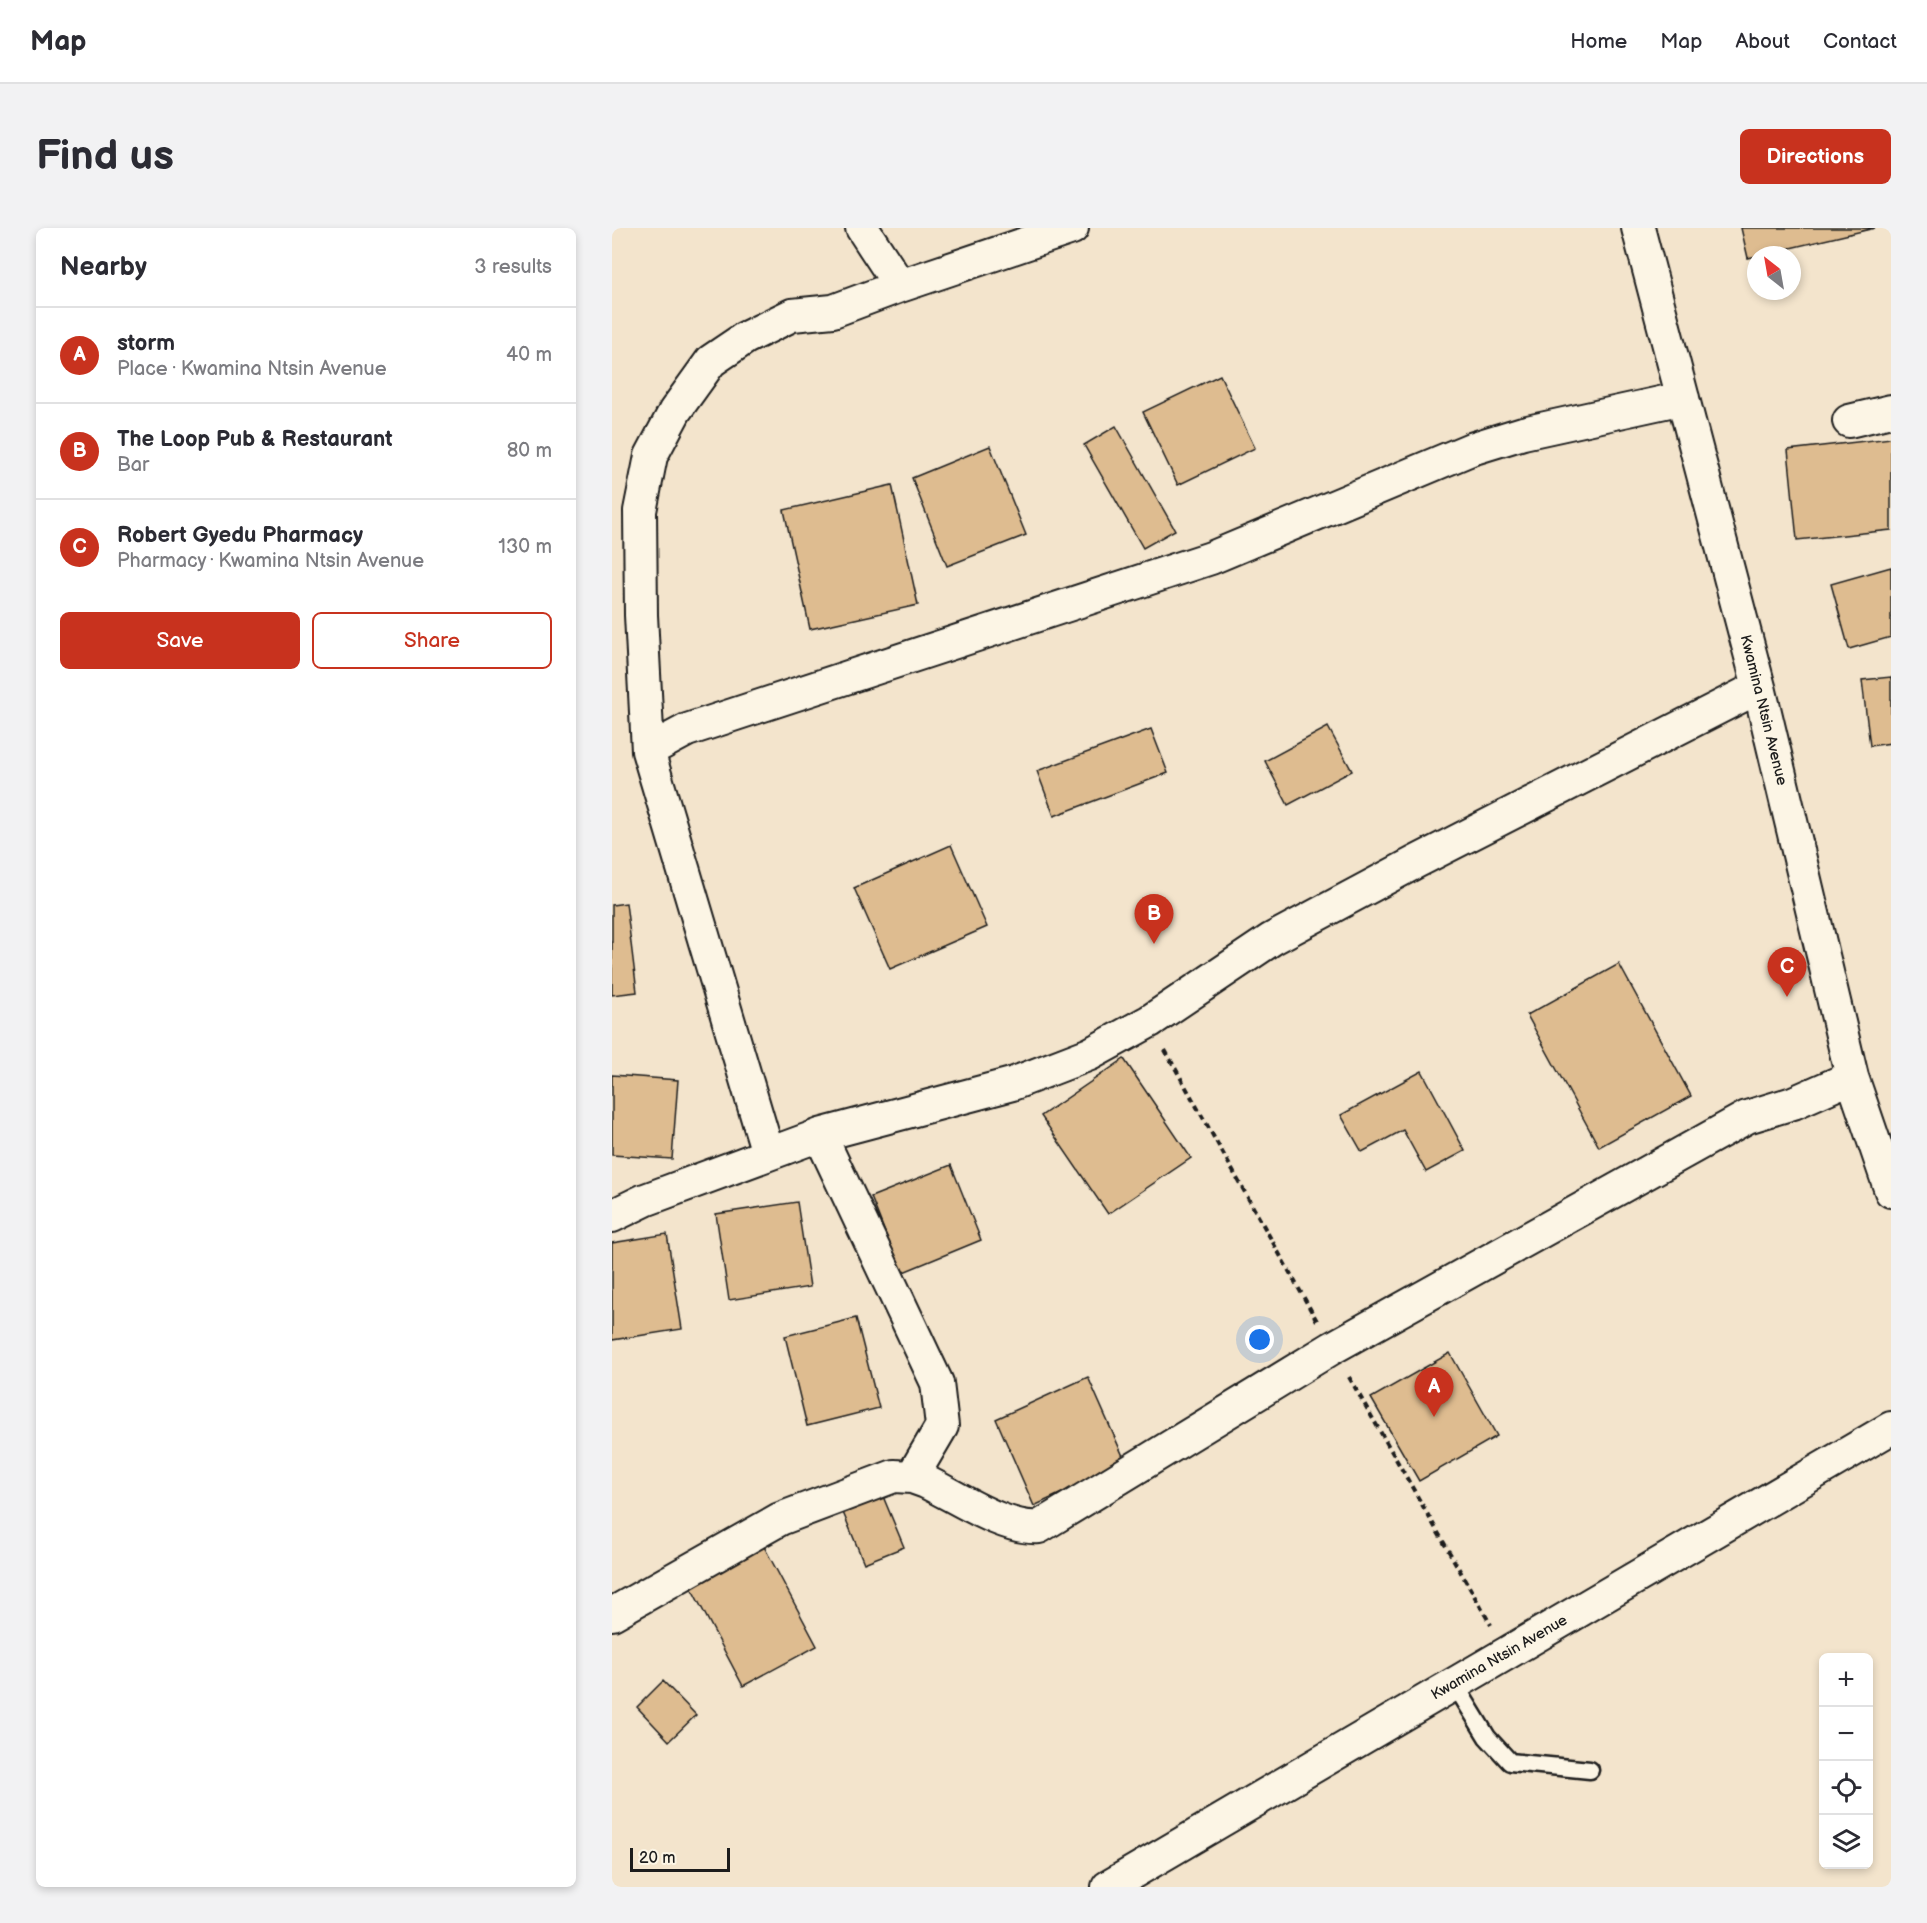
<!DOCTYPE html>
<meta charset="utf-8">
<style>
body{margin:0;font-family:"Balsamiq Sans",sans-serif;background:#f2f2f3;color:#2b2b33}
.controls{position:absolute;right:18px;bottom:18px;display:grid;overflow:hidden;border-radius:9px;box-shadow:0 3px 9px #0003}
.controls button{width:54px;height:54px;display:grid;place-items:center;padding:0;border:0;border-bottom:2px solid #e1e1e2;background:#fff;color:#2b2b33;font:30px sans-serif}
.compass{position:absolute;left:1135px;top:18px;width:54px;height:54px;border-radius:50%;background:#fff;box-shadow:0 3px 9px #0003;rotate:329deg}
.scale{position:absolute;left:18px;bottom:15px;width:100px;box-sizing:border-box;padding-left:6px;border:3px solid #1c1c1c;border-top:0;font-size:16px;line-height:21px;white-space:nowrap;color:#1c1c1c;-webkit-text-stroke:4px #fcf5e5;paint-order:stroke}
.you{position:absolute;left:648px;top:1112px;width:21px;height:21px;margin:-15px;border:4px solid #fff;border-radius:50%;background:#1a73e8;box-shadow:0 0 0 9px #1a73e833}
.badge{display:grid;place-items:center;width:39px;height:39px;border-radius:50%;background:#c8321e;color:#fff;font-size:20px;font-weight:700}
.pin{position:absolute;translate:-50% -50px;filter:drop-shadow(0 2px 3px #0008)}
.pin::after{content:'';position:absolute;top:32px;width:21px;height:18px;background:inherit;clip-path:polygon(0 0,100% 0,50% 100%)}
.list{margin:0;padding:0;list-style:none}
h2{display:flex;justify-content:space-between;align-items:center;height:78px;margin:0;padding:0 24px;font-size:26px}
h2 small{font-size:20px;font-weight:400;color:#7c7c81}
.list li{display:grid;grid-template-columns:39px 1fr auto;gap:18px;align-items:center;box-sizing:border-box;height:96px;padding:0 24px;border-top:2px solid #e1e1e2}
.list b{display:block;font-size:22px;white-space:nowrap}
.list p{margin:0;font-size:20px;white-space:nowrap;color:#7c7c81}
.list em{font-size:20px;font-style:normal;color:#7c7c81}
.actions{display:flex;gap:12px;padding:18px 24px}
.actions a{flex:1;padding:14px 0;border:2px solid #c8321e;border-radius:9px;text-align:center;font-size:21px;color:#c8321e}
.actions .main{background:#c8321e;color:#fff}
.icon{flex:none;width:33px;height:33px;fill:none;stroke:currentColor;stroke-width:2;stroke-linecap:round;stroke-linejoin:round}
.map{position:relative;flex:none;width:1279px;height:1659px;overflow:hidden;border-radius:9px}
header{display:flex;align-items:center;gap:36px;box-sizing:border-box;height:84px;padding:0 30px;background:#fff;border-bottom:2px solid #e1e1e2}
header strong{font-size:28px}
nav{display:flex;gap:33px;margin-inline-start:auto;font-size:21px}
.intro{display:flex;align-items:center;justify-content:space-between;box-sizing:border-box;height:144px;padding:0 36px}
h1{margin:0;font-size:42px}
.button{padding:15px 27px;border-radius:9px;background:#c8321e;color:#fff;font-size:21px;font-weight:700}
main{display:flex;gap:36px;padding:0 36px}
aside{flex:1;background:#fff;border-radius:9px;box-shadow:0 3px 9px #0003}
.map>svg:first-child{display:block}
.building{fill:#debc90;stroke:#1c1c1c;stroke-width:1.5}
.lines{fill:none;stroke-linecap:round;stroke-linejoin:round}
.lane-casing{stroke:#1c1c1c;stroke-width:21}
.street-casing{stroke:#1c1c1c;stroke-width:36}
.path{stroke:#1c1c1c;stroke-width:4;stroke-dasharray:6 4.5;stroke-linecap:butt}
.lane{stroke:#fcf5e5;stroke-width:16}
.street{stroke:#fcf5e5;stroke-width:32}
.labels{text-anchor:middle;stroke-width:6;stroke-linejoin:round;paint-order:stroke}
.street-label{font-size:15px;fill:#1c1c1c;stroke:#fcf5e5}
</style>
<header>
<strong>Map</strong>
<nav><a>Home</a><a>Map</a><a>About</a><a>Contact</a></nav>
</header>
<div class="intro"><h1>Find us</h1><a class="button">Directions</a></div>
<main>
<aside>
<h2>Nearby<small>3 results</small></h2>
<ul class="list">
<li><span class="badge">A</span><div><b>storm</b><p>Place · Kwamina Ntsin Avenue</p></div><em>40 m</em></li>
<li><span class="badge">B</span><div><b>The Loop Pub &amp; Restaurant</b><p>Bar</p></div><em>80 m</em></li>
<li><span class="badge">C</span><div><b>Robert Gyedu Pharmacy</b><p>Pharmacy · Kwamina Ntsin Avenue</p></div><em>130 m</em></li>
</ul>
<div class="actions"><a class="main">Save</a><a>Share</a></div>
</aside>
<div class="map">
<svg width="1279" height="1659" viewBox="0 0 1279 1659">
<rect width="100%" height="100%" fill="#f3e4cc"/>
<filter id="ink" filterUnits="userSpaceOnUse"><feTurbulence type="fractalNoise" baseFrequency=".0167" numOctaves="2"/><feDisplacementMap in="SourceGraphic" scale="12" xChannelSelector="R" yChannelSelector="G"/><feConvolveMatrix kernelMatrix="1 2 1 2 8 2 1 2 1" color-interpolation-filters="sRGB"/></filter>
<g filter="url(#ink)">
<path class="building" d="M1129 0H1263L1136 30Z
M608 147 643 220 566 257 531 184Z
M504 198 563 302 531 320 472 217Z
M1279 210V302L1185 312 1176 222Z
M378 218 414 307 335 338 300 250Z
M280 257 306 377 198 401 172 282Z
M1279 339V409L1237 421 1219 356Z
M1279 449V515L1258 518 1250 452Z
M716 499 740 543 676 577 653 533Z
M539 501 556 545 442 588 425 543Z
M339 617 375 699 278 741 242 660Z
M14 675 25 764 0 767V677Z
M1007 736 1079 868 987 919 915 787Z
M512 831 579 930 496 986 429 888Z
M810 843 853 923 814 944 791 902 750 924 729 887Z
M0 847 66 852 60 931 0 927Z
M339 937 369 1012 289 1045 259 969Z
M185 974 198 1059 117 1072 104 986Z
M55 1006 70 1101 0 1112V1015Z
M244 1090 267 1180 195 1198 173 1108Z
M838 1125 885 1208 807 1253 759 1170Z
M476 1149 514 1235 422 1278 384 1191Z
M270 1266 292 1319 252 1335 230 1282Z
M148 1311 205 1418 131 1458 74 1350Z
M51 1453 84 1487 57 1513 25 1479Z"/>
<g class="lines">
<defs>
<path id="lane" d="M842 1455 875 1509 898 1534 978 1542"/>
<path id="street" d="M250 0 288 58 460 0
M1026 0 1147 459 1240 849 1279 963
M1237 193 1279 183
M36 523 29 387 28 283 39 228 63 183 99 133 133 110 180 87 221 83 288 58
M208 907 325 1155 330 1198 300 1249
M156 925 36 523 75 502 599 330 859 221 911 205 1071 170
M0 988 33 972 208 907 400 856 478 826 538 793 660 711 804 634 1147 459
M0 1386 168 1291 282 1248 300 1249 314 1254C345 1269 393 1302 427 1299L720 1120 1135 889 1181 875 1240 849
M496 1659 1279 1200"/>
</defs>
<use href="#lane" class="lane-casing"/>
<use href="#street" class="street-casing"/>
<path class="path" d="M553 822 705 1093
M737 1149 879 1397"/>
<use href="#lane" class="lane"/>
<use href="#street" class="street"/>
</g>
</g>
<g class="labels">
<g class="street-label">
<text transform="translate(1152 482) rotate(76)" y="5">Kwamina Ntsin Avenue</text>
<text transform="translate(887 1429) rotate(-30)" y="5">Kwamina Ntsin Avenue</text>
</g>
</g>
</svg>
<div class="controls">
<button>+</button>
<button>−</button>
<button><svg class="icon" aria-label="locate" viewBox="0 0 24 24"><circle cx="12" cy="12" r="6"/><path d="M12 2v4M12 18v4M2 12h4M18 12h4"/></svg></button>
<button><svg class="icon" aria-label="layers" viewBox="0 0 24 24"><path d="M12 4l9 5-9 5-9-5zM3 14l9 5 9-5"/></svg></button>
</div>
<svg class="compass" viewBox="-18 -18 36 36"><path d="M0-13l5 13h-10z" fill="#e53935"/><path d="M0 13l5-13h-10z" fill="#7c7c81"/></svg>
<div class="scale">20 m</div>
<div class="you"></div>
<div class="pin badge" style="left:822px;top:1189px">A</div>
<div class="pin badge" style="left:542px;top:716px">B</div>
<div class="pin badge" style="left:1175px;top:769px">C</div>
</div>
</main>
